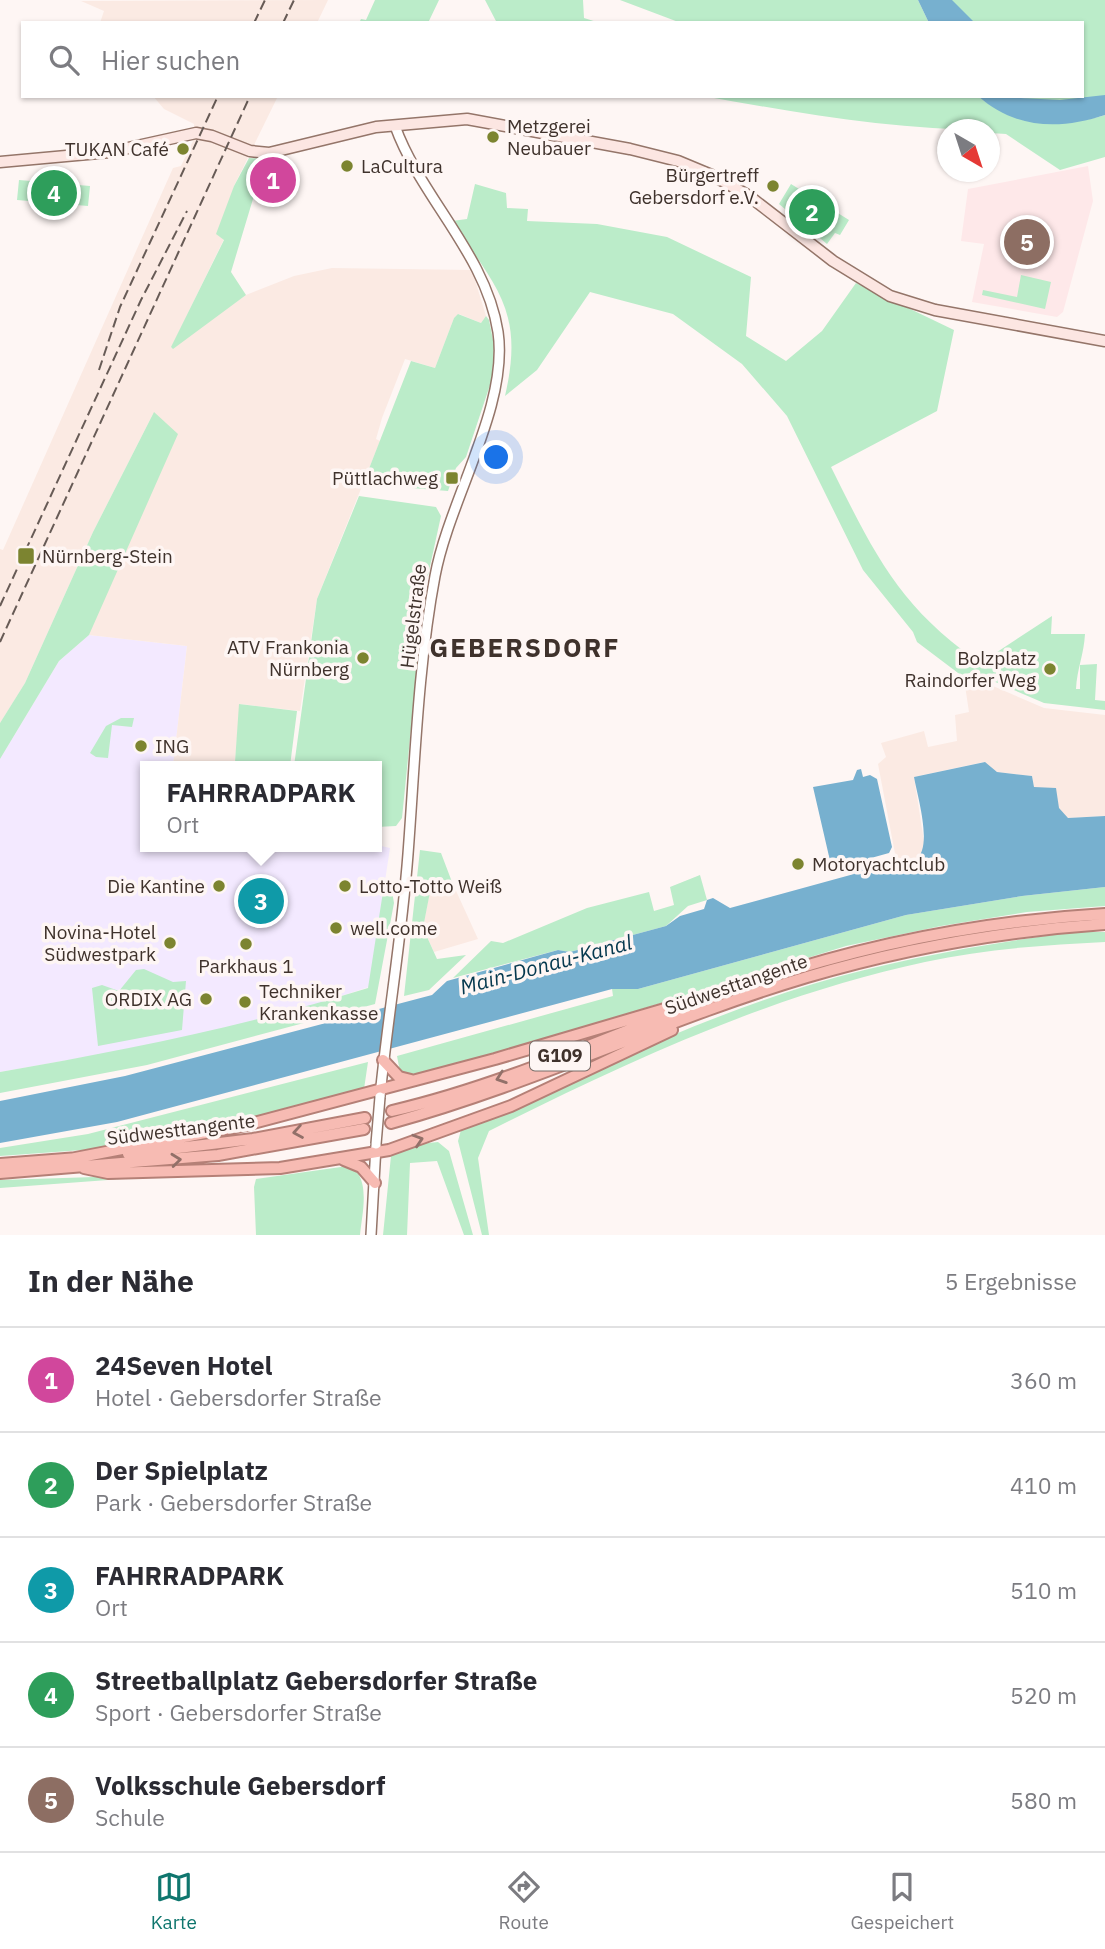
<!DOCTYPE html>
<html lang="de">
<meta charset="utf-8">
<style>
body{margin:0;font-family:"IBM Plex Sans",sans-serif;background:#f2f2f3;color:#2b2b33}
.compass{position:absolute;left:937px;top:119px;width:63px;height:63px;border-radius:50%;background:#fff;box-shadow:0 2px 5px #0004;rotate:141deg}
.you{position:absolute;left:497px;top:458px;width:24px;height:24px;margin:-18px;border:5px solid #fff;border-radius:50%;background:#1a73e8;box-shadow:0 0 0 10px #1a73e833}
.badge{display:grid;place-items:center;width:46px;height:46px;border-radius:50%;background:#0f766e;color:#fff;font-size:23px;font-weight:700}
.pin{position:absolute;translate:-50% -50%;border:4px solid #fff;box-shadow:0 2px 7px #0006}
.popup{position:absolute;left:140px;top:761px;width:242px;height:91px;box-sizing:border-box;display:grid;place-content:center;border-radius:0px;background:#fff;filter:drop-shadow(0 2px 5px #0005);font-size:23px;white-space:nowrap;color:#7c7c81}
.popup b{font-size:26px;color:#2b2b33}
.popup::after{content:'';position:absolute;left:50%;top:100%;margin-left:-14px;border:14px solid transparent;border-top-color:#fff}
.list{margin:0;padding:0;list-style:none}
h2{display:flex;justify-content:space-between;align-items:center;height:91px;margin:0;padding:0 28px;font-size:30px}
h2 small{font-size:23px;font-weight:400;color:#7c7c81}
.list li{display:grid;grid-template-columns:46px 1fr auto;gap:21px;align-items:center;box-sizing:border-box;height:105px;padding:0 28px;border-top:2px solid #e1e1e2}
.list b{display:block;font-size:26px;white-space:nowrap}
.list p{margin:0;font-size:23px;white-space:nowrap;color:#7c7c81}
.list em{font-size:23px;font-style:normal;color:#7c7c81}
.icon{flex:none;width:38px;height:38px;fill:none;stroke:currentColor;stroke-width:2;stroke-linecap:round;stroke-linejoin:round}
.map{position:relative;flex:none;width:1105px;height:1235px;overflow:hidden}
.search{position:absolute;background:#fff;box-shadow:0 2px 5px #0004;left:21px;right:21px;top:21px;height:77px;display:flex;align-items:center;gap:18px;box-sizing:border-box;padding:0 24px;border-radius:0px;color:#7c7c81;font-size:26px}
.sheet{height:616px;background:#fff}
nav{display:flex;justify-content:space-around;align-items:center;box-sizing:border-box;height:98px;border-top:2px solid #e1e1e2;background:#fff;font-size:19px;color:#7c7c81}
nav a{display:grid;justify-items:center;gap:4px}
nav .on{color:#0f766e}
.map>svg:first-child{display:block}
.commercial{fill:#f3e9ff}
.built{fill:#fbeae3}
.education{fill:#fee8e9}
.green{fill:#bbecc9}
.water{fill:#77b0cf}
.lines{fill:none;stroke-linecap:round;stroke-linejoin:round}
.tertiary-casing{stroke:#947569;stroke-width:12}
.secondary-casing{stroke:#947569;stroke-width:13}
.trunk-casing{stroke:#b58077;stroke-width:14}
.tertiary{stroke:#fff;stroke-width:9}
.secondary{stroke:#fce6e2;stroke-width:10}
.trunk{stroke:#f7bbb3;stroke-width:10}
.rail{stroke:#675b56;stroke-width:2;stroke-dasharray:10 5;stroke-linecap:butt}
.tertiary-bridge-casing{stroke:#947569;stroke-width:12;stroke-linecap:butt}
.tertiary-bridge{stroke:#fff;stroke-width:9}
.oneway{stroke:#927069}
.poi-dot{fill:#7c8430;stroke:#fef6f4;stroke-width:2.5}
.labels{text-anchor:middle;stroke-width:7;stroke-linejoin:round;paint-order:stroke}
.shield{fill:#fef6f4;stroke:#786d68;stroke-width:2}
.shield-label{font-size:18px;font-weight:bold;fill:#3f322c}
.poi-label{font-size:19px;fill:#3f322c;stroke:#fef6f4;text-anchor:start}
.street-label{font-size:19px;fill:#3f322c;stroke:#fef6f4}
.water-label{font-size:21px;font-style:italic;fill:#05384e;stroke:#fef6f4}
.district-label{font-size:26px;font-weight:bold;letter-spacing:2px;fill:#3f322c;stroke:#fef6f4}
</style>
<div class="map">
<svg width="1105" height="1235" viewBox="0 0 1105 1235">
<rect width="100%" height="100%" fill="#fef6f4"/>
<path class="commercial" d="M89 635 187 646 173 766H146V847L377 845 390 848 369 987 285 1014 165 1043 0 1072V759L59 661Z"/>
<path class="built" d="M328 0 317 23H100L104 11 81 1Z
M153 96H278L234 186 224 239 171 348 246 295 294 276 332 268 472 270 486 316 481 323 459 314 454 318 435 368 405 359 382 418 376 439 380 441 317 599 300 711 240 704 235 762 262 766H173L187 646 89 635 154 412 93 532 25 683 0 723V549L3 550 173 168 181 166 193 141 194 124 164 109Z
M972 677 1044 708 1105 715V816L1068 818 1034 787 1032 776 997 772 984 762 914 777 925 848 914 861 897 864 878 764 886 757 881 743 924 731 928 747 957 741 955 715 969 712 964 679Z
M452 882 478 939 434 952 423 928 430 891Z"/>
<path class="education" d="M1088 166 1093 201 1063 312 1057 317 972 302 984 244 961 241 968 189Z"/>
<path class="green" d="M375 0H439L428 23H359L361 19 366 20Z
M485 0H583L584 18 600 23H497Z
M620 0H918L929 23H681Z
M948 0H1105V96L1066 106 1010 96H1082V23H958Z
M703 96H978C1010 124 1065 128 1105 115V157L1060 170 1006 134 990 133V130C893 130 799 113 703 96Z
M249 158 265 159 231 272 246 295 173 349 171 347 224 240 216 234 234 186Z
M19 180 90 186 88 206 17 200Z
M475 184 506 193 507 208 528 209 527 221 597 224 667 237 751 277 746 336 786 361 822 331 856 283 954 330 937 411 831 467C876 557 901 611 988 668L991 656 1052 616 1051 634H1085C1084 654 1077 669 1076 689H1080V665L1097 664 1095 700 1105 701V710L1044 703 972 672 962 676 917 642 913 632 863 570 787 416 742 364 673 314 590 292 537 370 505 396C525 310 496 288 452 221L467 219Z
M791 184 849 220 840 235 835 233 827 244 779 204Z
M1021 275 1051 282 1045 309 982 295 983 290 1017 297Z
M458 314 481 323 486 316 489 320 494 345 492 379 466 457 456 468 448 491 363 484 411 361 435 368 454 318Z
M154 412 178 434 89 635 59 661 0 759V723L25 683 93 532Z
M359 496 436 507 441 516 425 589 402 818 396 826 377 827 376 766H294L317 599Z
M239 704 297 711 290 766 235 762Z
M121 718H134L132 727 112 725 108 758 96 757 90 753 106 726Z
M420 850 441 853 452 882 430 892 423 928 437 959 466 955 429 990 404 996Z
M700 875 707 900 688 906 666 926 570 952 558 950 453 978 491 941 503 943 587 908 649 892 654 911 674 905 670 887Z
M385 879 390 880 394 903 375 1004 147 1065 0 1093V1072C125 1050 247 1026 368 988Z
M1105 887V906L1027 912 941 926 846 946 473 1061 411 1075 400 1072 397 1056 613 996 612 989H638L906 915 1022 896Z
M1074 932H1105V942C1045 945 984 949 925 962 771 995 629 1061 489 1131L478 1158 489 1235H482L458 1141 461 1130 468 1126C581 1076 694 1020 813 984 898 959 985 944 1074 932Z
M144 969 173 982 186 981 182 1030 98 1046 92 988 102 985 119 991 136 970Z
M368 1062 364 1089 269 1116 96 1149 0 1156V1148L88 1134Z
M438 1142 449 1151 473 1235H464L437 1161 410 1163 407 1235H383L391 1156 419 1144Z
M348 1166C372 1175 362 1214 360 1235H256L254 1187 256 1179Z
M189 1174 0 1188V1180Z"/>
<path class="water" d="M918 0H952L975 23H929Z
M1105 95V115C1060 130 1015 129 978 96L1060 100Z
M985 762 997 772 1032 776 1034 787 1056 788 1059 808 1068 818 1105 816V887L1022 896 906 915 638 989H612L117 1122 0 1143V1101L125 1076 432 995 447 981 558 950 570 952 666 926 680 916 704 909 707 900 713 898 730 908 854 874 850 862 831 865 813 787 853 780 857 770 861 769 863 777 870 775 877 779 892 847 889 853 871 858 873 869C885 866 904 866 915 860 934 849 917 795 914 777Z"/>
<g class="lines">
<defs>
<path id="tertiary" d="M380 1096C388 1015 402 935 408 854 415 762 418 666 435 576 449 500 509 406 498 332 486 254 421 198 395 126
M371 1235 376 1146"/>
<path id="secondary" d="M0 162 110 152 196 133 212 136 250 151 269 153 376 127 467 119 630 149 678 161 714 176 749 196 833 261 890 296 935 310 1105 341"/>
<path id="trunk" d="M383 1060 399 1077 411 1080
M392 1111C516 1082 632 1025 752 983 866 944 985 921 1105 914
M391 1123C533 1084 666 1019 807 977 905 948 1003 931 1105 924
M128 1154 253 1139 365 1118
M70 1159 246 1125 495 1059 668 1008
M344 1160 361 1167 375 1183
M0 1164 78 1158
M84 1168 108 1173 280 1168 389 1150 511 1106 672 1030
M0 1173 218 1155 364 1129"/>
</defs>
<use href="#tertiary" class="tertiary-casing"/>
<use href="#secondary" class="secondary-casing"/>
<use href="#trunk" class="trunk-casing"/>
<use href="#tertiary" class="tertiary"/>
<use href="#secondary" class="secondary"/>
<use href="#trunk" class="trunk"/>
<path class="rail" d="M254 23 265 0
M283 23 294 0
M99 370 120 307 218 96
M0 606 141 300 187 211
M0 642 250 96"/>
<defs>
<path id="tertiary-bridge" d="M376 1144 380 1097"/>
</defs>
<use href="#tertiary-bridge" class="tertiary-bridge-casing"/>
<use href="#tertiary-bridge" class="tertiary-bridge"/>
</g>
<defs><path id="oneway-chevron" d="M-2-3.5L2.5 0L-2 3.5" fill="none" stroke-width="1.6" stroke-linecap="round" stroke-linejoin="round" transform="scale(1.75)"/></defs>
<g class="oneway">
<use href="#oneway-chevron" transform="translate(501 1078) rotate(161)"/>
<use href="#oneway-chevron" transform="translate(298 1132) rotate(170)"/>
<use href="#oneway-chevron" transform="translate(418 1140) rotate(-18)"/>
<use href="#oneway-chevron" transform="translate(176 1160) rotate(-6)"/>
</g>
<g class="poi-dot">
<circle cx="493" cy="137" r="7"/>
<circle cx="183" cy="149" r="7"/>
<circle cx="347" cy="166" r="7"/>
<circle cx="773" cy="186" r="7"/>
<rect x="445" y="471" width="14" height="14" rx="3.5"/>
<rect x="17" y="547" width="18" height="18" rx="3.5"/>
<circle cx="363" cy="658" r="7"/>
<circle cx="1050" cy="669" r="7"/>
<circle cx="141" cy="746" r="7"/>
<circle cx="798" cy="864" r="7"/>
<circle cx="219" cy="886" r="7"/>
<circle cx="345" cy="886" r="7"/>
<circle cx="336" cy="928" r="7"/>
<circle cx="170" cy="943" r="7"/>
<circle cx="246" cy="944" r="7"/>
<circle cx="206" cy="999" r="7"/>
<circle cx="245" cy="1002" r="7"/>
</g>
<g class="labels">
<rect class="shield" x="530" y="1041.5" width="60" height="29" rx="5"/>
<g class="shield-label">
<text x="560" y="1062">G109</text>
</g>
<g class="poi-label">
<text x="507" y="133">Metzgerei<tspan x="507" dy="22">Neubauer</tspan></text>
<text x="169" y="156" text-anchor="end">TUKAN Café</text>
<text x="361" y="173">LaCultura</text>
<text x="759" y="182" text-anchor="end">Bürgertreff<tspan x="759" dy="22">Gebersdorf e.V.</tspan></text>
<text x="438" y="485" text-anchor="end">Püttlachweg</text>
<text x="42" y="563">Nürnberg-Stein</text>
<text x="349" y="654" text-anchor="end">ATV Frankonia<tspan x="349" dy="22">Nürnberg</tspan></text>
<text x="1036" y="665" text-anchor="end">Bolzplatz<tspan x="1036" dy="22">Raindorfer Weg</tspan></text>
<text x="155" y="753">ING</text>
<text x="812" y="871">Motoryachtclub</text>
<text x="205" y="893" text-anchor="end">Die Kantine</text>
<text x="359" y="893">Lotto-Totto Weiß</text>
<text x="350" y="935">well.come</text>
<text x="156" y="939" text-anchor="end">Novina-Hotel<tspan x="156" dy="22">Südwestpark</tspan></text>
<text x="246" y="973" text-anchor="middle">Parkhaus 1</text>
<text x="259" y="998">Techniker<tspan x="259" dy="22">Krankenkasse</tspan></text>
<text x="192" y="1006" text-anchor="end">ORDIX AG</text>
</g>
<g class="street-label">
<text transform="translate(413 616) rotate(-83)" y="7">Hügelstraße</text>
<text transform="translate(736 984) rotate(-19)" y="7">Südwesttangente</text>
<text transform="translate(181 1129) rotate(-7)" y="7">Südwesttangente</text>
</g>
<g class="water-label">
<text transform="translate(546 965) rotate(-15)" y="7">Main-Donau-Kanal</text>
</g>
<g class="district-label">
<text x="525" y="657">GEBERSDORF</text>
</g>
</g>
</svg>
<svg class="compass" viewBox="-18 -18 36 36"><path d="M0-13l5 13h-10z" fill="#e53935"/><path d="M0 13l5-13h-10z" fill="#7c7c81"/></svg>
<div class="you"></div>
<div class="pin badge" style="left:273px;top:180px;background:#d1479c">1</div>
<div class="pin badge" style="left:812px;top:212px;background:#2e9e5b">2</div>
<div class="pin badge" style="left:261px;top:901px;background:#0f9aa8">3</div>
<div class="popup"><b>FAHRRADPARK</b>Ort</div>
<div class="pin badge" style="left:54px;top:193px;background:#2e9e5b">4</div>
<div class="pin badge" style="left:1027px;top:242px;background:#8d6e63">5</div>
<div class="search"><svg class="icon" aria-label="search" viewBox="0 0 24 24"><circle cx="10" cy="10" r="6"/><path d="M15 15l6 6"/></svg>Hier suchen</div>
</div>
<section class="sheet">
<h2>In der Nähe<small>5 Ergebnisse</small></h2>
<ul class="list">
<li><span class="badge" style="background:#d1479c">1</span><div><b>24Seven Hotel</b><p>Hotel · Gebersdorfer Straße</p></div><em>360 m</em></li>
<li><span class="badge" style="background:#2e9e5b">2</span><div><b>Der Spielplatz</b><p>Park · Gebersdorfer Straße</p></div><em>410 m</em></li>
<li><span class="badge" style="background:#0f9aa8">3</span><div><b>FAHRRADPARK</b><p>Ort</p></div><em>510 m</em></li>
<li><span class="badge" style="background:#2e9e5b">4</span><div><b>Streetballplatz Gebersdorfer Straße</b><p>Sport · Gebersdorfer Straße</p></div><em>520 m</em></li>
<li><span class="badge" style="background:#8d6e63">5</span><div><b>Volksschule Gebersdorf</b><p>Schule</p></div><em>580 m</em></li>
</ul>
</section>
<nav>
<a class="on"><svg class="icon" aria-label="map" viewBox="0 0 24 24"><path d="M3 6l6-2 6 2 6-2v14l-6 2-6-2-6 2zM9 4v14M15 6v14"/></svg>Karte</a>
<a><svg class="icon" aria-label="directions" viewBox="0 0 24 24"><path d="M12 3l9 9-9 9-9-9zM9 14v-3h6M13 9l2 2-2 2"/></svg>Route</a>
<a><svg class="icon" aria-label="saved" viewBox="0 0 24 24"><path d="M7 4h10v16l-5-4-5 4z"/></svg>Gespeichert</a>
</nav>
